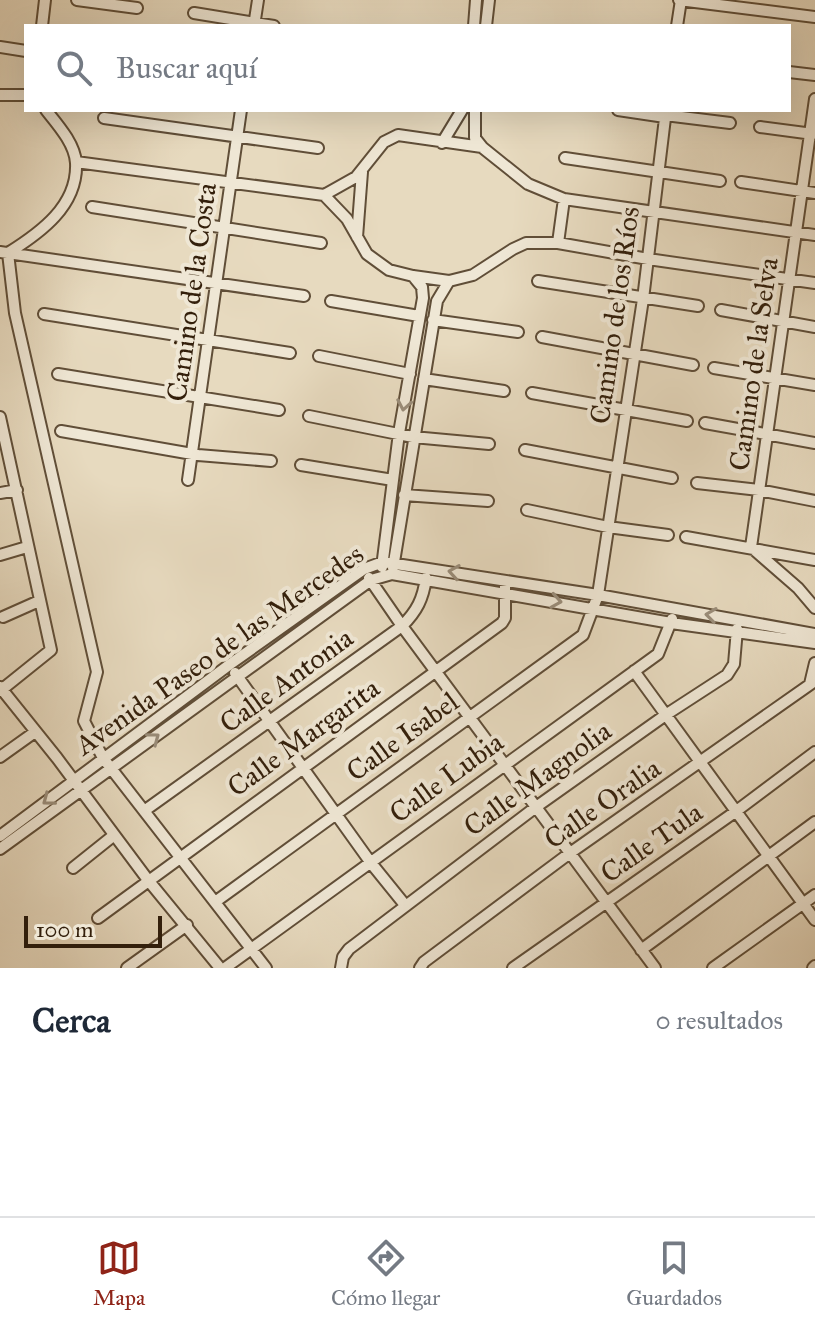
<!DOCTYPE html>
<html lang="es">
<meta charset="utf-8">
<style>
body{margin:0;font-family:"IM FELL Great Primer",serif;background:#f2f2f3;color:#1f2937}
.scale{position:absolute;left:24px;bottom:20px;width:138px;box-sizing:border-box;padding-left:8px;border:4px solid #331f0b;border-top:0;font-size:22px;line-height:28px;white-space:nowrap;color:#331f0b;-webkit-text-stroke:6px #efe7d5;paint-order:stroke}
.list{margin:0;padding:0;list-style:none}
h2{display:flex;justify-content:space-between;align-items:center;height:104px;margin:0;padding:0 32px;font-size:34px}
h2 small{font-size:26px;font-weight:400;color:#747a83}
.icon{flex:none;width:44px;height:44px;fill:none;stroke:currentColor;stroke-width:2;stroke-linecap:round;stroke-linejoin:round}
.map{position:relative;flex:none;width:815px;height:968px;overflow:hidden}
.search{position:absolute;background:#fff;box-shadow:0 8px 32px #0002;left:24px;right:24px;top:24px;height:88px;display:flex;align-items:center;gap:20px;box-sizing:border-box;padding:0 28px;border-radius:0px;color:#747a83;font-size:30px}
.sheet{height:248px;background:#fff}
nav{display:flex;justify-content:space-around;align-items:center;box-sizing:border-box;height:112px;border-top:2px solid #e0e1e3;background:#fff;font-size:22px;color:#747a83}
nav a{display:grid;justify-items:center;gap:4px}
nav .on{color:#8f2418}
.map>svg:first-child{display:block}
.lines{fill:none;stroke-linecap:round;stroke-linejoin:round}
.minor-casing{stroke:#604e38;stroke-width:14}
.minor{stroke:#efe7d5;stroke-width:10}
.oneway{stroke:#9a8d7a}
.labels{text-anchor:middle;stroke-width:8;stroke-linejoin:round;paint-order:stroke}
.street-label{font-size:28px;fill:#331f0b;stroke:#efe7d5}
</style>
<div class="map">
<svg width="815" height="968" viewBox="0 0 815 968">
<rect width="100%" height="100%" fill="#e7dabf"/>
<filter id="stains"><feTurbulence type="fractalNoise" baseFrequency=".0025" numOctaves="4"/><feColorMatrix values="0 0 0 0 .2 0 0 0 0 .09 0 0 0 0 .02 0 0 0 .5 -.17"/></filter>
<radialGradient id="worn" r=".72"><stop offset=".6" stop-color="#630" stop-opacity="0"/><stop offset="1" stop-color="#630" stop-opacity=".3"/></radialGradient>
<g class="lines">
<defs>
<path id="minor" d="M77 0 137 8
M679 0 815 17
M194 13 274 26
M42 26 45 0
M254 26 258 0
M474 26 476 0
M486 26 489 0
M677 26 681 0
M0 47 26 51
M789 72 815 75
M0 95H26
M815 99 751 547 798 588 815 608
M46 110C58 125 75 144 76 163 78 206 40 233 8 253L15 313 97 672 84 721 103 758 266 968
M475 110V138L483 148 528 184 564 199 815 235
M618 110 665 117
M665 115 730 123
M104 118 318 148
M760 127 813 134
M442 143 462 110
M565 158 720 181
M76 162 324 195
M741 182 815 193
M324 195 347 219 367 254 389 270 413 276 449 281 473 275 513 249 526 243H558L648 259 815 283
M324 195 356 177 384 142 398 135 482 147
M92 207 321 243
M357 237 362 172
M558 243 564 199
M0 252 304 296
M538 281 698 306
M331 301 419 316
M721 310 815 327
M44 314 290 353
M433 320 518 332
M542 337 693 365
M319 356 410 374
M714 368 815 385
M58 374 279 410
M424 379 504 391
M532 393 687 421
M309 416 413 437 489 444
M0 417 51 650 0 691
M705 423 815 443
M61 431 198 455 271 461
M525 450 672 478
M301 465 393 480
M188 480 241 110
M697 483 759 490 815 501
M0 493 17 490
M404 495 488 501
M527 510 608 527 668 535
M686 537 815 560
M0 555 27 547
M382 567 399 433 423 298 422 287 413 276
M393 568 437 301 449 281
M369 578 402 626 655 968
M3 617 39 601
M634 671 815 920
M235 673 371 863 405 905
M810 684 815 663
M0 687 57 758 148 880 220 968
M0 757 35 732
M144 811 402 626C417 611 423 599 426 578
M0 836 229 665 364 569 383 562 598 595 815 634
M0 849 371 580 392 574 671 623 815 643
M73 868 113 836
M215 902 583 635 598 595 643 299 666 110
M98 918 502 623 505 618V586
M641 950 815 822
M127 968 187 925
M225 968 658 654 672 619
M341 968 343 957 349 949 536 807 667 714 727 675 734 664 737 629
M420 968 424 962 570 853 815 681
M513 968 735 812 815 752
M713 968 815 895
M813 968 815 966"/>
</defs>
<use href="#minor" class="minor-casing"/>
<use href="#minor" class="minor"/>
</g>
<defs><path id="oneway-chevron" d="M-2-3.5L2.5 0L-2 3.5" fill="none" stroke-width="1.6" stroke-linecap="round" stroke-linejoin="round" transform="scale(2)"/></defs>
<g class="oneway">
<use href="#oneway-chevron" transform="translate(404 405) rotate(100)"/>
<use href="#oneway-chevron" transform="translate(454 572) rotate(-171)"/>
<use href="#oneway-chevron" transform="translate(556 601) rotate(9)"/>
<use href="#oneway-chevron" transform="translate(711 615) rotate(-172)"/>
<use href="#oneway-chevron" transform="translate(154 738) rotate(-37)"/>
<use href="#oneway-chevron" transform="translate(48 800) rotate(143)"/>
</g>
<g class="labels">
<g class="street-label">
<text transform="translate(191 292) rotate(-82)" y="10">Camino de la Costa</text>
<text transform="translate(614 315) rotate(-82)" y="10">Camino de los Ríos</text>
<text transform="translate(753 364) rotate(-82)" y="10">Camino de la Selva</text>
<text transform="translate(219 649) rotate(-35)" y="10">Avenida Paseo de las Mercedes</text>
<text transform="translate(286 680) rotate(-36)" y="10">Calle Antonia</text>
<text transform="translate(402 736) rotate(-36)" y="10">Calle Isabel</text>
<text transform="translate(303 737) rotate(-36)" y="10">Calle Margarita</text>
<text transform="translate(446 777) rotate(-36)" y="10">Calle Lubia</text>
<text transform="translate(537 778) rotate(-36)" y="10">Calle Magnolia</text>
<text transform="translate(602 803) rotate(-35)" y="10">Calle Oralia</text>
<text transform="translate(651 842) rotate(-35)" y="10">Calle Tula</text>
</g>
</g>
<rect width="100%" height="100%" filter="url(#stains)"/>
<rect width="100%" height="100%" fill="url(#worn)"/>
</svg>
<div class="scale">100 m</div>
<div class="search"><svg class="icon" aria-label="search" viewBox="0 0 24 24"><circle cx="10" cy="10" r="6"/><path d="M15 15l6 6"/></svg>Buscar aquí</div>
</div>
<section class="sheet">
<h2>Cerca<small>0 resultados</small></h2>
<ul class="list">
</ul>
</section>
<nav>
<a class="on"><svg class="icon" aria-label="map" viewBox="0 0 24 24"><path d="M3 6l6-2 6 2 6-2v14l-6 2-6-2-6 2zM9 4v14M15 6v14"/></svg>Mapa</a>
<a><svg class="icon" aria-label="directions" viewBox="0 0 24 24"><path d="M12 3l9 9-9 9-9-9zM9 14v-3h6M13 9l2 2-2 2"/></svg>Cómo llegar</a>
<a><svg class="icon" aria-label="saved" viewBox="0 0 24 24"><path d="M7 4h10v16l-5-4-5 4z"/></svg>Guardados</a>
</nav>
